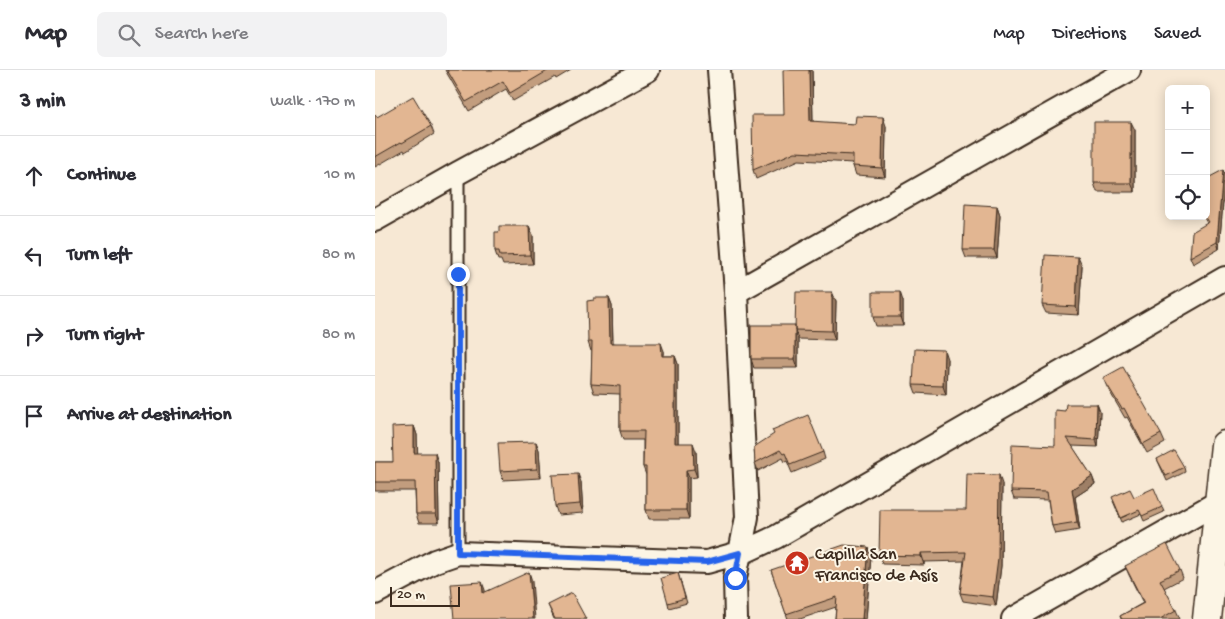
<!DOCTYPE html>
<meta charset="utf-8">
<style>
body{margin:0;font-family:"Gochi Hand",sans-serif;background:#f2f2f3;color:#2b2b33}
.controls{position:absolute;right:15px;top:15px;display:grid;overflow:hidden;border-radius:8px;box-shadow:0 2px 12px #0003}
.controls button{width:45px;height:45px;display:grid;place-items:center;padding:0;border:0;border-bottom:1px solid #e1e1e2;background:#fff;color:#2b2b33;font:25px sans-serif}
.scale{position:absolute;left:15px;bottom:12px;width:70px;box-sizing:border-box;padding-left:5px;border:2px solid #3b2a1e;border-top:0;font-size:14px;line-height:18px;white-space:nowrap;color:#3b2a1e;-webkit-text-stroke:4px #fcf5e5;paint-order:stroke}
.stop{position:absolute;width:15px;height:15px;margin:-11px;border:4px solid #2563eb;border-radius:50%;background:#fff}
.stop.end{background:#2563eb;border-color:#fff;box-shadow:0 1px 5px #0008}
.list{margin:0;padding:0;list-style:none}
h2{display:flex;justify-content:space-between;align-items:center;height:65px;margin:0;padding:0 20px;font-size:21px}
h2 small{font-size:16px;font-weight:400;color:#7c7c81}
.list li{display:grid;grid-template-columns:32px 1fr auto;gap:15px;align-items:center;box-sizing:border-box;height:80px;padding:0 20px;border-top:1px solid #e1e1e2}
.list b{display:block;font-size:19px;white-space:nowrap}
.list em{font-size:16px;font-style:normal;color:#7c7c81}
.icon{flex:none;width:28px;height:28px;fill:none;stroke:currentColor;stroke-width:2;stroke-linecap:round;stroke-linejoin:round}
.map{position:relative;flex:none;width:850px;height:549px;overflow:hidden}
header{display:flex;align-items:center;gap:30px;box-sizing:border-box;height:70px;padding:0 25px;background:#fff;border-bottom:1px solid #e1e1e2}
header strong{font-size:24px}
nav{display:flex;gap:28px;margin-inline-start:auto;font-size:18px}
.search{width:350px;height:45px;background:#f2f2f3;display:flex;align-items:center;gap:12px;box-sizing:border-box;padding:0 18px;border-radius:8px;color:#7c7c81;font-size:19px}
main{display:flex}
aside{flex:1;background:#fff}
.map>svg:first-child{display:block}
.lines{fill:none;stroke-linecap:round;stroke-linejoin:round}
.lane-casing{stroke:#3b2a1e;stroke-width:15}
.street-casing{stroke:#3b2a1e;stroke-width:26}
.secondary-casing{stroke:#3b2a1e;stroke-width:31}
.lane{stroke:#fcf5e5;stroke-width:11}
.street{stroke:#fcf5e5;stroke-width:22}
.secondary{stroke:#fcf5e5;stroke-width:28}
.wall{fill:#c29d7e;stroke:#3b2a1e}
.shaded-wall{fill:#9e7f66;stroke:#3b2a1e}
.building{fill:#e2b692;stroke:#3b2a1e}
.route{stroke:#2563eb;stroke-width:6}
.labels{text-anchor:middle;stroke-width:4;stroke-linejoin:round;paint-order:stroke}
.poi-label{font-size:18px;fill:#3b2a1e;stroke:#fcf5e5;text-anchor:start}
</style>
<header>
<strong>Map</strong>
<div class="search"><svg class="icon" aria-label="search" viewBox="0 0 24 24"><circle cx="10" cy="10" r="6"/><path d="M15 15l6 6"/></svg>Search here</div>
<nav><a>Map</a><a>Directions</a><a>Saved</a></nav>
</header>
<main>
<aside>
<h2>3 min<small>Walk · 170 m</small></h2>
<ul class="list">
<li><svg class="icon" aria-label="ahead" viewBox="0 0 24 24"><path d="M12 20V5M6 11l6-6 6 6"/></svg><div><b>Continue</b></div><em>10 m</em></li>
<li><svg class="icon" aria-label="left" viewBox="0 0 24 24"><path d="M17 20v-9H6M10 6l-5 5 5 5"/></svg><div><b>Turn left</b></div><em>80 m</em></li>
<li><svg class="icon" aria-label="right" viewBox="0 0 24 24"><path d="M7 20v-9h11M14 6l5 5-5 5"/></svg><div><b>Turn right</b></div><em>80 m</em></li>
<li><svg class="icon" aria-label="arrive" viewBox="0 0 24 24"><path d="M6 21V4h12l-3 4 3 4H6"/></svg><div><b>Arrive at destination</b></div></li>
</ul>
</aside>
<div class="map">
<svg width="850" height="549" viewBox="0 0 850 549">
<rect width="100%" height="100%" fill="#f7e8d4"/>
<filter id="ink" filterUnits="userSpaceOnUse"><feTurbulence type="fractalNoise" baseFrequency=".02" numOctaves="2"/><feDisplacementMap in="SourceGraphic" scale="10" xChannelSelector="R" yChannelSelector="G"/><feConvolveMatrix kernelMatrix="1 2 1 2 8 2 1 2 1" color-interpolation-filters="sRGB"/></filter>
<g filter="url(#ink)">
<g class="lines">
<defs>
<path id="lane" d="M83 103V483"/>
<path id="street" d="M344 0 361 222 372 447 360 508 361 549
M0 150 83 103 273 0
M361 222 754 0
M0 523 60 491 83 483 332 492 371 481 401 467 850 208
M638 549 845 431"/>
<path id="secondary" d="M832 549 850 375"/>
</defs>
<use href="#lane" class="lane-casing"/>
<use href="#street" class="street-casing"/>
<use href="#secondary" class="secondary-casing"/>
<use href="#lane" class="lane"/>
<use href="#street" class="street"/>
<use href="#secondary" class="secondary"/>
</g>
<path class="wall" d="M70 0H196L181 9 180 7 138 31 131 19 94 41Z
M437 0 438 52 511 56 510 107 481 105 478 96V93L424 90 381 109 378 100 409 45Z
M0 44 2 47 56 56 59 64 30 82 29 80 0 97Z
M760 60V122H722L719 113Z
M848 100 850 106V109L844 179 818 194 815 187 832 153 828 146H831Z
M622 136 625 145 622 188H591L588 180Z
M154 156 158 165V194L128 195 126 190H123L120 181 124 162Z
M707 196 704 245 671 243 667 235Z
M457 222 461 231 460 270 423 269V298H379L376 289 420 255Z
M234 228 237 236 238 273 289 281V286H300L303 294V373L321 381 322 407 314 408V449H274L271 440V405L268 397V370H248L245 361V324L219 323 216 314 217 281H216L213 272 219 230Z
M528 231V256H501L498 247Z
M572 289 571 325 541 323 538 315Z
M728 308 786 364 790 373 772 383 752 347 750 348 732 317Z
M722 334 725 342 723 377 697 376 717 406 720 414 700 427 705 460 680 464 677 456 673 430 639 429 636 421 680 376 690 341Z
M39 356 42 365V383L63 392 64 453H44L41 444 40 421H0V392H18Z
M161 372 164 380 166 408 128 410 125 401Z
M379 377 448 382 450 389 417 403 412 391 410 392 408 388 383 401 380 393Z
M782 389 809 397 810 402 792 411Z
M206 412 208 443 183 445 180 436Z
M627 414 626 496 621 536 588 531 585 523 589 491 549 492V495L507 494 504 485 591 440Z
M759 427 787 437 789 442 769 451 766 444 747 452 738 431Z
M496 486 491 549H460L461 537 425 549H413L396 500Z
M750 496 805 500 808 508 789 518 801 540 805 549H746L745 546 768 533 754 505Z
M303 503 312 533 294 538 293 533Z
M173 535 211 549H179Z"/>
<path class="shaded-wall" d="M434 0H437L438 60 435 51Z
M508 47 511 56 510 107 507 98Z
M756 52 760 60V122L756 113Z
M848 100 850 106V109L844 179 842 172Z
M622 136 625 145 622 188 619 180Z
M154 156 158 165V194L155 185Z
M703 187 707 196 704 245 701 237Z
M457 222 461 231 460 270 457 261Z
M525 222 528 231V256L525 247Z
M234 228 237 236 238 281 235 273Z
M420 260 423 269V298L420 289Z
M286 273 289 281 290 294 287 286Z
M569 280 572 289 571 325 568 316Z
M300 286 303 294V381L300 373Z
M722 334 725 342 723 377 721 370Z
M39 356 42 365 43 392 39 383Z
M161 372 164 380 166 408 162 399Z
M318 373 321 381 322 407 319 399Z
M60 383 63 392 64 453 61 444Z
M311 400 314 408V449L311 440Z
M203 404 206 412 208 443 205 434Z
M624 405 627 414 626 496 621 536 618 527Z
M717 406 720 414 700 427 705 460 702 452 697 419Z
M493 477 496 486 491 549H487Z
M546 483 549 492V495L546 486Z
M154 502 157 511 160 549H158Z
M107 512 110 520 111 531 108 523Z"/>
<path class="building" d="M72 0H174L135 23 128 11 91 32Z
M408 0H434L435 51 480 54 481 46 508 47 507 98 478 96V85L420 82 378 100 377 45H409Z
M38 26 56 56 27 73 26 72 0 87V44L2 47Z
M719 52H756V113H719Z
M848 100 842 172 815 187 817 162 834 152 830 146H831V109Z
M590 134 622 136 619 180H588Z
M124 156H154L155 185 125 186 124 181H120V162H124Z
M670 185 703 187 701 237 667 235Z
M421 222H457V261L420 260Z
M498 222H525V247H498Z
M219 228H234L235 273H286L287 286H300V373H318L319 399 311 400V440H271V397H268L269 361H245V316L216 314 217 272H213L212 231 219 230Z
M376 255H420V289H376Z
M540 279 569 280 568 316 538 315Z
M748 297 786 364 768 374 749 338 747 339 728 308Z
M691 334H722L721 370 692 368 717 406 697 419 702 452 677 456 672 422 636 421 637 374 680 376V340L690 341Z
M433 345 448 382 415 395 410 383 408 384 405 380 380 393 379 377 399 364 397 360Z
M39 356V383H60L61 444H41L40 412H0V392H18L17 357Z
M161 372 162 399 125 401 123 373Z
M799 380 809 397 791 406 782 389Z
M203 404 205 434 180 436 177 405Z
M592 404 624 405 623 488 618 527 585 523 591 482 546 483V486L504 485 505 440H591Z
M779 418 787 437 767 446 764 440 746 448 737 427 755 419 759 427Z
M792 474 805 500 785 510 801 540 785 549H747L745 546 769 533 750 496Z
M469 475 493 477 487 549H460L462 527 411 544 396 500Z
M154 502 158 549H79L76 514 107 512 108 523Z
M303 503 310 528 293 533 286 508Z
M197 523 211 549H180L173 535Z"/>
</g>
<g class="lines" filter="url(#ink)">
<path class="route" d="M83 204V483L332 492 365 483 360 508"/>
</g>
<defs>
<symbol id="temple-disc" viewBox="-11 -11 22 22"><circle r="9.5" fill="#c8321e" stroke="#fcf5e5"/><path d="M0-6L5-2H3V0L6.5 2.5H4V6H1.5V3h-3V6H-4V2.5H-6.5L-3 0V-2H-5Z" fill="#fff"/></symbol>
</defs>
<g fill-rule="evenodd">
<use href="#temple-disc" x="408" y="479" width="28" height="28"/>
</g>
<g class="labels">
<g class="poi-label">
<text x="440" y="489">Capilla San<tspan x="440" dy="21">Francisco de Asís</tspan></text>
</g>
</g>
</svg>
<div class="controls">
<button>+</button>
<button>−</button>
<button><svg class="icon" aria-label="locate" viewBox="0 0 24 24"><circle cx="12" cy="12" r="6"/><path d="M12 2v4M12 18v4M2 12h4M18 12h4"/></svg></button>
</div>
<div class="scale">20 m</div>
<div class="stop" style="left:360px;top:508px"></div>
<div class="stop end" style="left:83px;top:204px"></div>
</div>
</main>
